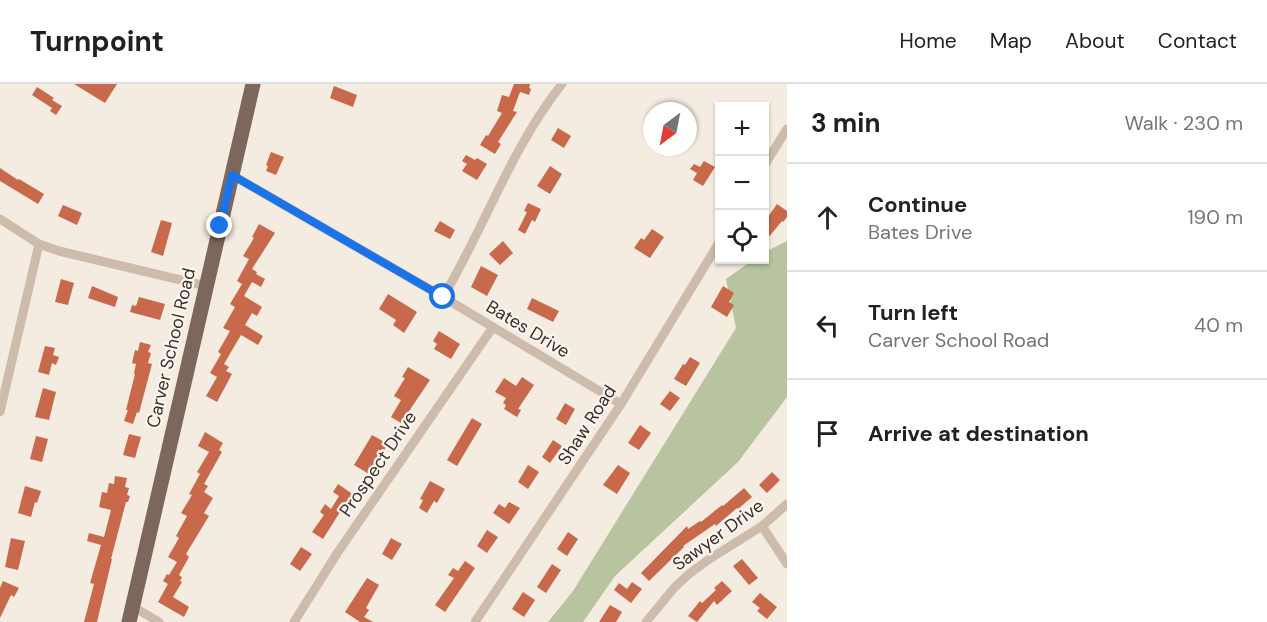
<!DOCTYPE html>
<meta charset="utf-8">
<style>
body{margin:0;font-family:"DM Sans",sans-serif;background:#f6f6f6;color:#202124}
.controls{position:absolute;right:18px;top:18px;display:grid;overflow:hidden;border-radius:0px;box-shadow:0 2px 4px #0004}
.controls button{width:54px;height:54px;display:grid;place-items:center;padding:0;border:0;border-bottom:2px solid #e0e0e0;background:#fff;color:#202124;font:30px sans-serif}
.compass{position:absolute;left:643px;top:18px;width:54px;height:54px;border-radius:50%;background:#fff;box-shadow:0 2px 4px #0004;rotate:212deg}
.stop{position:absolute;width:18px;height:18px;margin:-14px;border:4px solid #1a73e8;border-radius:50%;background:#fff}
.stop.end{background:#1a73e8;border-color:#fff;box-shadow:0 2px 6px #0008}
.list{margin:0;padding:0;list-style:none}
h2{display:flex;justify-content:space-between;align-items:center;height:78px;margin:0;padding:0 24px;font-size:26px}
h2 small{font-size:20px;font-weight:400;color:#757577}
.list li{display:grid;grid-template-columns:39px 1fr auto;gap:18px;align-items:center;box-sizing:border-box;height:108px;padding:0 24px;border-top:2px solid #e0e0e0}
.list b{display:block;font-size:22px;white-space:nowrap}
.list p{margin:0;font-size:20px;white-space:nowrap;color:#757577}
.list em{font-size:20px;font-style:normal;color:#757577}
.icon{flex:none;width:33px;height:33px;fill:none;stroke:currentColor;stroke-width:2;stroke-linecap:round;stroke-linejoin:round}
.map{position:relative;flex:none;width:787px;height:538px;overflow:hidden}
header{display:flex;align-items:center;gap:36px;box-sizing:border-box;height:84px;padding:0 30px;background:#fff;border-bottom:2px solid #e0e0e0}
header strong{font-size:28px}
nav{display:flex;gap:33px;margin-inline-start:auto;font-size:21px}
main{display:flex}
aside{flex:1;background:#fff}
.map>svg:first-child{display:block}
.green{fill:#b8c4a0}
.building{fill:#c8694b}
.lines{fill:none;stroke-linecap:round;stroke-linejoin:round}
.minor{stroke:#cdbbac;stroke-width:9}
.primary{stroke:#7d675c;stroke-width:15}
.route{stroke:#1a73e8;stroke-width:8}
.labels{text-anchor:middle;stroke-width:4.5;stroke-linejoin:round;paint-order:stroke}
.street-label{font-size:18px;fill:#3b302b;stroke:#fbf5ee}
</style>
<header>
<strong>Turnpoint</strong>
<nav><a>Home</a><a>Map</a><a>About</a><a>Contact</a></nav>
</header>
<main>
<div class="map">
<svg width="787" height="538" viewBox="0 0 787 538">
<rect width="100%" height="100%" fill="#f4ebe1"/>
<path class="green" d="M787 157V313L738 378 615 492 583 538H548L573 507 736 244 726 195 753 176H764L765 168Z"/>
<path class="building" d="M74 0H117L105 19Z
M514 0H530L529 4 531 5 529 11 520 8 513 27 517 28 498 58 501 60 495 70 480 61 486 51 488 52 502 29 497 27 502 11 509 13Z
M334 2 357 11 353 23 330 14Z
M37 3 54 14 52 16 62 22 56 31 50 27 52 24 32 11Z
M558 44 571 52 564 64 551 56Z
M271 68 284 73 276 91 266 87 268 82 266 81Z
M466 71 475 76 477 74 487 80 477 96 462 87 467 80 462 77Z
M704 77 715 83 703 102 693 96 697 89 690 85 694 80 700 83Z
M550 82 562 90 550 110 537 102Z
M0 84 18 96 19 95 44 110 38 120 0 97Z
M528 119 541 125 535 138 532 136 525 150 518 146 527 128 524 127Z
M777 120 787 127V133L783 138 782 137 768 154 765 151V137Z
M63 121 82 129 77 141 58 132Z
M161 136 172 139 163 172 151 168Z
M440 137 455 146 450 155 434 147Z
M259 140 275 149 252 185 257 188 256 190 265 195 261 203 252 198 244 212 262 223 257 232 252 229 245 241 263 252 258 261 241 251 224 280 229 283 226 287 232 290 217 318 206 312 217 293 210 289 221 270 218 268 230 247 223 244 235 223 230 220 242 200 237 197 249 175 243 172 254 154 252 153Z
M652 145 664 153 650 174 634 164 641 154 644 156Z
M503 157 513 169 500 181 489 170Z
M481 182 498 191 487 212 471 203Z
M61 195 74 199 68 221 55 218Z
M92 202 118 213 115 223 88 214Z
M723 202 734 209 729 218 734 221 727 233 711 223Z
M388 210 417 228 404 249 393 241 396 236 379 225Z
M139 213 165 220 160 236 130 228 132 221 136 222Z
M532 214 559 227 553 238 527 225Z
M439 247 460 260 451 275 434 265 437 260 433 257Z
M140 258 151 261 148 268 151 269 148 279 152 280 139 329 137 328 133 340 124 337 128 326H126L135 290 134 289 136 280 132 279 135 266 138 267Z
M45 262 55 264 53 271 59 273 56 281 52 279 49 291 38 288Z
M690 273 700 279 686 302 674 295 683 280 685 281Z
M408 283 430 296 401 339 391 333 401 316 394 312 405 294 402 293Z
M522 293 534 301 518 325 521 326 517 333 504 325 506 321 503 319 506 314 495 308 504 294 516 302Z
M43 304 56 308 49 336 35 333Z
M670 307 680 314 670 327 660 320Z
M565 319 575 325 566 341 556 335Z
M472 334 482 340 457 382 447 376Z
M640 341 651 349 639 366 628 359Z
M205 348 223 359 219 366 222 368 204 400 208 402 204 408 213 414 204 429 209 432 186 470 189 473 179 491 182 493 180 497 182 498 173 513 189 523 184 533 158 518 168 500 163 497 167 490 169 491 177 478 168 473 179 454 176 452 187 432 181 429 192 411 189 410 200 390 197 388 209 368 198 362Z
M129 350 141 353 135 374 123 371Z
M372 351 388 360 369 390 354 381Z
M36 352 48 355 42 378 30 375Z
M553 356 562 362 550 379 542 373Z
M528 381 539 388 528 405 518 398Z
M618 381 630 389 617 410 603 401Z
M772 388 780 396 767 409 759 401Z
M115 392 127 394 125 403 129 404 127 411 130 412 128 418H126L111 475H112L97 538H84L94 500 90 499 101 461 87 457 89 449 104 453 111 426 99 423 102 408 107 409 109 399 114 400Z
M430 397 445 405 437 419 434 417 427 429 419 424 423 416 420 415Z
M338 400 354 411 347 421 345 420 323 455 312 448 324 431 320 428 325 420 331 425 339 412 333 408Z
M25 402 41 407 37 419 35 418 31 433 18 429Z
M744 404 752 413 738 425 737 424 716 442 715 440 683 462 684 463 649 497 641 489 687 442 688 445 700 437 701 438 722 421 723 422Z
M509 418 520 424 509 440 493 429 499 420 505 424Z
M487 446 498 453 487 469 477 462Z
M568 448 578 455 567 472 557 465Z
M11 454 25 457 18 486 5 483Z
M391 454 402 460 392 476 382 470Z
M301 463 312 470 300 487 290 480Z
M742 475 758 494 749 501 733 482Z
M465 477 475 484 445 528 435 521 454 494 448 491 453 484 458 487Z
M552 480 561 486 546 509 537 503Z
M367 494 379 501 366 524 369 526 364 533 373 538H360L345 528Z
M3 497 19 504 14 513 11 511 0 534V504Z
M722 497 732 507 717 521 714 517 697 538 688 532 700 517 702 519 716 506 714 504Z
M632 498 642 505 631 519 614 506 619 499 627 505Z
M523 508 535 516 524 533 512 525Z
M760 509 777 523 767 535 757 527 760 524 752 518Z
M610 521 622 528 616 538H599Z"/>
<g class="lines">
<path class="minor" d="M764 82 787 45
M232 91 443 213 621 320
M0 135 39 160 59 167 206 202
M443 213C485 143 511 64 562 0
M0 328 39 160
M762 442 787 480
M132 522 159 538
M294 538 338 468 493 243
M475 538 621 320 720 157
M646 538 674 504 689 490 708 476 762 442 787 420"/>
<path class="primary" d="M129 538 253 0"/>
</g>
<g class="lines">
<path class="route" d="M220 142 232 91 443 213"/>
</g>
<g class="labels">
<g class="street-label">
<text transform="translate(528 245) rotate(31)" y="6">Bates Drive</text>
<text transform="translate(171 264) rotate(-77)" y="6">Carver School Road</text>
<text transform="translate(587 341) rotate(-57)" y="6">Shaw Road</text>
<text transform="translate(378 380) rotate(-56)" y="6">Prospect Drive</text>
<text transform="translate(718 451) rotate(-36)" y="6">Sawyer Drive</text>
</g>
</g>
</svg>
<div class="controls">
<button>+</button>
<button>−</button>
<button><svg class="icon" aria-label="locate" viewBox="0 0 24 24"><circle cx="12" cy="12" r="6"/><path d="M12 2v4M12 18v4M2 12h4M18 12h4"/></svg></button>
</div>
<svg class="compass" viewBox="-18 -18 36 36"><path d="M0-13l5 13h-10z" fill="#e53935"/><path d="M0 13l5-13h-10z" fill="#757577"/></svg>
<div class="stop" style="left:443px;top:213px"></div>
<div class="stop end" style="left:220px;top:142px"></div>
</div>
<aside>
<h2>3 min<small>Walk · 230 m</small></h2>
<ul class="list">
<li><svg class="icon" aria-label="ahead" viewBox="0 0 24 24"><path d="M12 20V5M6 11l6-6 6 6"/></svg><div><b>Continue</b><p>Bates Drive</p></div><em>190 m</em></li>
<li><svg class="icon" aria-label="left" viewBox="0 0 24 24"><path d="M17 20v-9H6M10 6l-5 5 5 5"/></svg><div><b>Turn left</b><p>Carver School Road</p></div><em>40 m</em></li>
<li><svg class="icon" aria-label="arrive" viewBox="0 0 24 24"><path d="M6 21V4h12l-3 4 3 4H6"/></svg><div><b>Arrive at destination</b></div></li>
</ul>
</aside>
</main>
